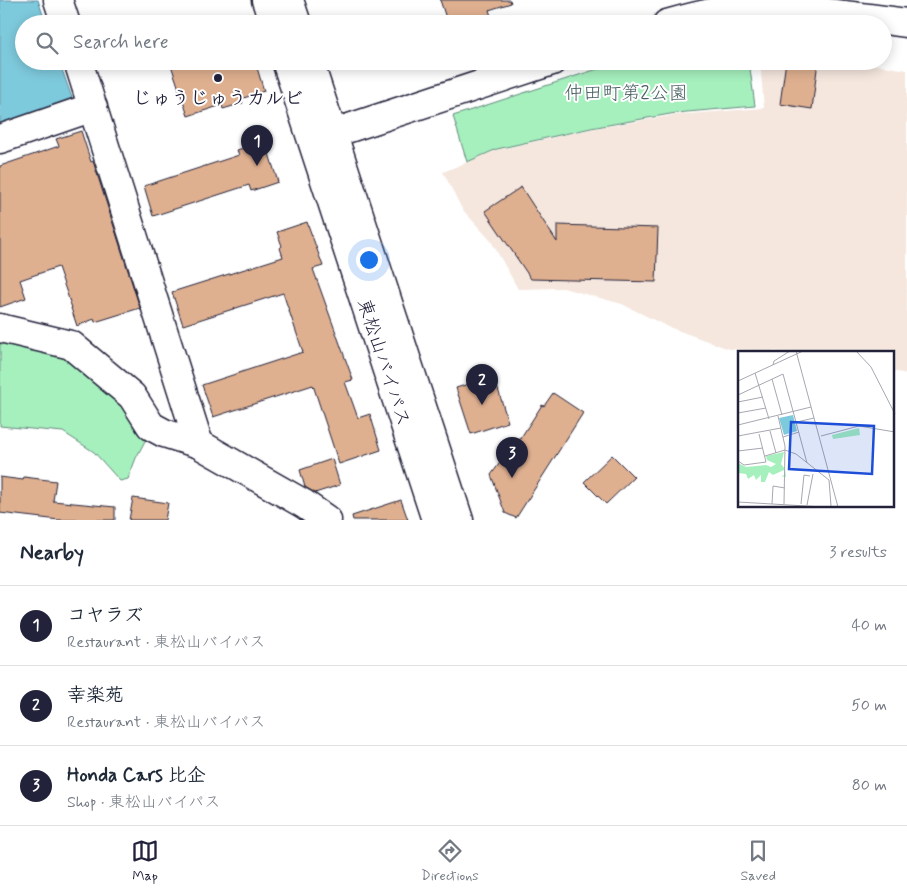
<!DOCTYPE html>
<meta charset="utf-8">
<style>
body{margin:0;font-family:Mynerve,"Klee One",sans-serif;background:#f2f2f3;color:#1f2937}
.you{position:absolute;left:368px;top:259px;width:18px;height:18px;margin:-12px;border:4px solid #fff;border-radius:50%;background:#1a73e8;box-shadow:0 0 0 8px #1a73e833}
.badge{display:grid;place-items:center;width:32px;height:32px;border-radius:50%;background:#22223b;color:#fff;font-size:16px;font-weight:700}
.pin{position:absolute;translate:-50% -41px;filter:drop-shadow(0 1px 2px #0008)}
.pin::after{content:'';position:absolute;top:26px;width:18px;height:15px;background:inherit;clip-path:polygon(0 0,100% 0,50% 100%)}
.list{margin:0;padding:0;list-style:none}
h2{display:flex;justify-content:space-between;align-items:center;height:65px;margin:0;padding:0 20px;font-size:21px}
h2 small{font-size:16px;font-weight:400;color:#747a83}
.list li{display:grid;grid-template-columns:32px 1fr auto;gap:15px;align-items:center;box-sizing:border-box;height:80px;padding:0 20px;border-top:1px solid #e0e1e3}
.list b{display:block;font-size:19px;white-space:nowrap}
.list p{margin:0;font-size:16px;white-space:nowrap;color:#747a83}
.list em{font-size:16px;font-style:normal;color:#747a83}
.icon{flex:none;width:28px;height:28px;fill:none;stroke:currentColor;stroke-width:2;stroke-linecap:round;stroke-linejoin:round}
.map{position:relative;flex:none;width:907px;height:520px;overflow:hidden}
.search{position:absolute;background:#fff;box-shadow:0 2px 12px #0003;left:15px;right:15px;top:15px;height:55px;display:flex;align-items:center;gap:12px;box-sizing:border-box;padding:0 18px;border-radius:28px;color:#747a83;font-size:19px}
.sheet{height:305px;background:#fff}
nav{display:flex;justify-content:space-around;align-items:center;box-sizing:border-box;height:70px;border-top:1px solid #e0e1e3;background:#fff;font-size:14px;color:#747a83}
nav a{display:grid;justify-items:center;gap:2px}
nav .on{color:#22223b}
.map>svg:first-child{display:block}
.built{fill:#f5e7de}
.green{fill:#a6f0be;stroke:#64897c}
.water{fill:#7ecadd;stroke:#59879c}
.building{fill:#dfb090;stroke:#22223b}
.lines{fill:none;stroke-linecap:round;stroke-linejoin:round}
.minor-casing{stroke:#22223b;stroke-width:31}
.highway-casing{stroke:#22223b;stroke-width:31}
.minor{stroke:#fff;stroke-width:28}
.highway{stroke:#fff;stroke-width:28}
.poi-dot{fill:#22223b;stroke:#fff;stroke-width:2}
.labels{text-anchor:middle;stroke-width:4;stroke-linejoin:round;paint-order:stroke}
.park-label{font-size:19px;fill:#4a6062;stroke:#fff}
.poi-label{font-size:19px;font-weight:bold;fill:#22223b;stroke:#fff}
.street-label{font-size:19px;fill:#22223b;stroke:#fff}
.inset-road{fill:none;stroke:#a7a7b1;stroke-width:1}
.view{fill:#1d4ed8;fill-opacity:0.15;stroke:#1d4ed8;stroke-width:2.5}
.inset-edge{fill:none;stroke:#22223b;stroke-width:2.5}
</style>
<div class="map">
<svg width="907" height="520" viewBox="0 0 907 520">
<rect width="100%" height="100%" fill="#fff"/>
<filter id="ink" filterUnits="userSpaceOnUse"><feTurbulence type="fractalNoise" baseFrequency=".02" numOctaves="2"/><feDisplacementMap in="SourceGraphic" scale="10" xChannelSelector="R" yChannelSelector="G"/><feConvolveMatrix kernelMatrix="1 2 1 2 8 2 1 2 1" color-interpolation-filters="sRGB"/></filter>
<g filter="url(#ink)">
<path class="built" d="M760 61H853L907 70V374L893 371V352H785L729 349 666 326 622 304 563 288 518 289 491 241 462 209 443 172 497 150 591 129 675 115 764 108Z"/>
<path class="green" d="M622 61H749L755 106 676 113 591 128 497 149 467 162 453 116Z
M0 339 60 352 119 400 138 434 146 439 136 458 128 479 120 481 94 452 63 432 0 426Z"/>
<path class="water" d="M0 0H38L46 24H24V61H59L72 98 0 124Z"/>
<path class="building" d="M440 0H510L511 3 489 10 491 16 473 22 471 17 448 24Z
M181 61H255L264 91 241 99 243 103 223 109 222 105 188 116 171 65Z
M786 61H818L812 109 780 104Z
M81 131 91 162 93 161 140 308 95 322 94 319 77 326 71 308H72L58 267 20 280 26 298 0 307V166L59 146 56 139Z
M265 141 278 182 251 191 249 185 153 216 144 186 239 155 237 150Z
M521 187 557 242V225L658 228 656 282 531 279 485 211Z
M307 222 323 266 313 269 353 380 345 382 358 418 370 414 381 450 339 464 313 385 213 417 202 385 303 352 283 293 183 325 172 292 283 257 280 248 282 246 277 232Z
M494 376 508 422 471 434 456 388Z
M553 393 583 413 516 518 505 513 491 475 515 442 516 445 542 405 544 406Z
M612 455 634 477 606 504 584 482Z
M332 459 340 485 315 493 305 487 300 470Z
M0 477 23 480 24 477 56 481 53 501 115 507V520H59L0 513Z
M133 498 168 503 165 520H129Z
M401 500 408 520H353L352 516Z"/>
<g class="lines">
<defs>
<path id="minor" d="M58 0 66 24
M667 24C691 17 717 10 742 9 797 7 852 16 907 23
M78 61 199 444
M334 133 552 61
M0 139 93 107
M0 328 71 345 132 396 151 426 164 433 199 444 304 504 327 520"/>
<path id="highway" d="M266 0 274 24
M289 0 297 24
M286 61 436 520
M309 61 459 520"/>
</defs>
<use href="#minor" class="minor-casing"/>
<use href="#highway" class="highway-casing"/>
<use href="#minor" class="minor"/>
<use href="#highway" class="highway"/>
</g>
</g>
<circle class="poi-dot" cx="218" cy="78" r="5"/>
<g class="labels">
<g class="park-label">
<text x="626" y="99">仲田町第2公園</text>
</g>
<g class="poi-label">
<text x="218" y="104">じゅうじゅうカルビ</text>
</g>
<g class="street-label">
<text transform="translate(385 362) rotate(72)" y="7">東松山バイパス</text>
</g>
</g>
<g transform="translate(738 351)">
<rect width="156" height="156" fill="#fff"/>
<path d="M121 77 122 84 95 88 94 84ZM46 101 43 113 47 118 48 126 43 125 47 124 46 119 35 124 31 121 27 131H23V124L18 129 16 124 10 128 8 123 0 122V112L8 116 28 114 33 116 38 113 29 109 28 105Z" fill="#a6f0be"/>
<path d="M55 64 59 80 46 84 41 67Z" fill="#7ecadd"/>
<path class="inset-road" d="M58 0 100 156M118 0 133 16 157 63M35 14 36 10 52 0M17 22 31 68M34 28 44 64M0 30 65 0M0 44 45 23 69 112M0 51 25 46M0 62 28 57M40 65 47 95 46 153M59 71 76 67M0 74 73 56M32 80 38 102M0 85 43 77M83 85 121 75 157 81M45 86 61 81M0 100 25 97M27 105 47 99 58 103 91 129 93 155M0 110 6 114 28 111 21 83M0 151 85 156M34 153 35 135 47 137M63 153 66 124 72 125M69 154 75 123"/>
<path class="view" d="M53 71 136 75 134 123 51 118Z"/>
<rect width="156" height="156" class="inset-edge"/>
</g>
</svg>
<div class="you"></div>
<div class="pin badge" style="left:257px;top:166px">1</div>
<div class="pin badge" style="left:482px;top:405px">2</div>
<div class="pin badge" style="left:512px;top:478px">3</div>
<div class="search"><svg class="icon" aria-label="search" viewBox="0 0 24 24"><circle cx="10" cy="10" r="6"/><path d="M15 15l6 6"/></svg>Search here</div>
</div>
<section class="sheet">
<h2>Nearby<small>3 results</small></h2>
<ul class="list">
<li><span class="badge">1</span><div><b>コヤラズ</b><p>Restaurant · 東松山バイパス</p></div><em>40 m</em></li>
<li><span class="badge">2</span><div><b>幸楽苑</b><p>Restaurant · 東松山バイパス</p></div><em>50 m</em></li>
<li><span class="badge">3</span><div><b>Honda Cars 比企</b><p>Shop · 東松山バイパス</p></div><em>80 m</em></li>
</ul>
</section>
<nav>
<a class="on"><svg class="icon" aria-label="map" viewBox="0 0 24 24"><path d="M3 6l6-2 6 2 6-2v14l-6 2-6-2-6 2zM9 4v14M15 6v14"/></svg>Map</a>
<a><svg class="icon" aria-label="directions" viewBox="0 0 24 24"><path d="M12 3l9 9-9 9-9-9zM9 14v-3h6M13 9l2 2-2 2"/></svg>Directions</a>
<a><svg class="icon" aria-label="saved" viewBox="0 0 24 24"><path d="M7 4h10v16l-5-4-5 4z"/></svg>Saved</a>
</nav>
